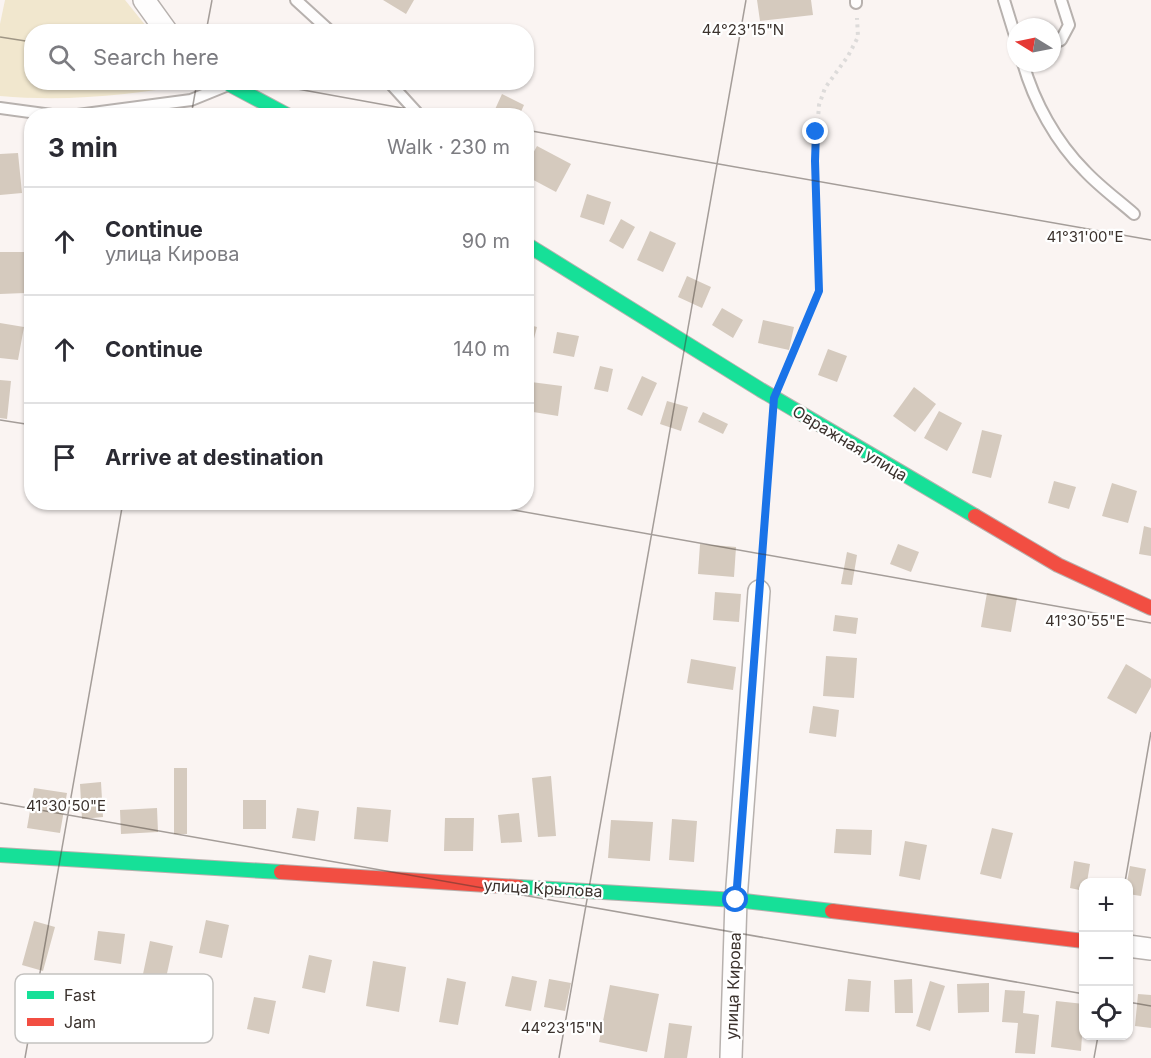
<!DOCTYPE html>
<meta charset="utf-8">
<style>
body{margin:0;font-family:Inter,sans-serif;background:#f7f7f7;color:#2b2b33}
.controls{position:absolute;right:18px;bottom:18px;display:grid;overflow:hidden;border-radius:12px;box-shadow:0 2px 4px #0004}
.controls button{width:54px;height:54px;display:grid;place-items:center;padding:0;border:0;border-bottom:2px solid #e1e1e2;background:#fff;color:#2b2b33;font:30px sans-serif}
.compass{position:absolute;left:1007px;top:18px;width:54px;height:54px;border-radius:50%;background:#fff;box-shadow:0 2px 4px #0004;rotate:280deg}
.stop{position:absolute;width:18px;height:18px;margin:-14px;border:4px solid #1a73e8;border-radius:50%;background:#fff}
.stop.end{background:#1a73e8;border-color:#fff;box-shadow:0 2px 6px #0008}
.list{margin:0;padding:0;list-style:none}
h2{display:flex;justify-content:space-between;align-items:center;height:78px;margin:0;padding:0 24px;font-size:26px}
h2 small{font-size:20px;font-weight:400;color:#7c7c81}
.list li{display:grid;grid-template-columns:39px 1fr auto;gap:18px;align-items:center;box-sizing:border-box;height:108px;padding:0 24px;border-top:2px solid #e1e1e2}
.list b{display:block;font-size:22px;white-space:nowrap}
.list p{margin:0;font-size:20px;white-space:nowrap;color:#7c7c81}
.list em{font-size:20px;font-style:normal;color:#7c7c81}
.icon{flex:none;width:33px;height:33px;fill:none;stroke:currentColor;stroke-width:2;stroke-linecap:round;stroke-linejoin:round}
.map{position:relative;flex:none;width:1151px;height:1058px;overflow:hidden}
.search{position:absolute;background:#fff;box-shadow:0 2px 4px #0004;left:24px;top:24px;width:510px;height:66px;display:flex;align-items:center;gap:15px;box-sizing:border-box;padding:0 21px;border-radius:24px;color:#7c7c81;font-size:22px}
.panel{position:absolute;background:#fff;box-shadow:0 2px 4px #0004;left:24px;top:108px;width:510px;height:402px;border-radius:24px}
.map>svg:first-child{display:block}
.green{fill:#f1e7ce}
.building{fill:#d5cabe}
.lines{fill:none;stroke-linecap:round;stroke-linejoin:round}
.lane-casing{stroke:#b7b1ae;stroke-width:14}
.street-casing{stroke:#b7b1ae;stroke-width:24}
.fast-casing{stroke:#b7b1ae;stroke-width:16}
.jam-casing{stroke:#b7b1ae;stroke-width:16}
.path{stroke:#dddbda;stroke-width:4;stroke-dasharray:3 4.5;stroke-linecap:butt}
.lane{stroke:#fefdfd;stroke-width:10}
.street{stroke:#fefdfd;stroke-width:21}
.fast{stroke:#16e098;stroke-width:14}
.jam{stroke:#f24e42;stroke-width:14}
.route{stroke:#1a73e8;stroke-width:8}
.ticks{fill:none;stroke:#3b322d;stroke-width:1.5;stroke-opacity:0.45}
.labels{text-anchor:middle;stroke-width:4.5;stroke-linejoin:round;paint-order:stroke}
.street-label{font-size:16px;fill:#3b322d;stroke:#fff}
.key{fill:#fff;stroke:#c4c2c0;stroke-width:1.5}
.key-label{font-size:16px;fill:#3b322d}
.ticks-label{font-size:15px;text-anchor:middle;fill:#3b322d;stroke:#fff;stroke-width:4.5;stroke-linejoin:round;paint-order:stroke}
</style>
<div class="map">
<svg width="1151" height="1058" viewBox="0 0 1151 1058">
<rect width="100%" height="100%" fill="#faf4f2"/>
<path class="green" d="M5 0H125L150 31 32 32V82L199 83C132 95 68 102 0 96V24Z"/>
<path class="building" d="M383 0H414L406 14Z
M757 0H811L813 15 760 21Z
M502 94 524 105 519 116H492Z
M537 146 571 164 556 192 526 176V166Z
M18 153 22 193 0 195V154Z
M587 194 611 202 604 225 580 217Z
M621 219 635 227 623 249 609 241Z
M650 231 676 243 663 272 637 260Z
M0 252H24L25 293 0 294Z
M687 276 711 287 702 308 678 297Z
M722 308 743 320 733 338 712 325Z
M763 320 794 327 789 350 758 343Z
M0 323 24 327 18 360 0 358Z
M526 324 537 327 530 354 526 353Z
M557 332 579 336 574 357 553 353Z
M828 349 847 356 837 382 818 375Z
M600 366 613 369 608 392 594 389Z
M642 376 657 383 642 416 627 409Z
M0 380 11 381 7 419 0 418Z
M531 382 562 386 558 416 527 411Z
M914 387 936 404 915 432 893 416Z
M667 401 688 407 681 431 660 424Z
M939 411 962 423 947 451 924 438Z
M703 412 728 424 723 434 698 422Z
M982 430 1002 435 991 478 972 473Z
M1054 481 1076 487 1069 509 1048 503Z
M1112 483 1137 491 1128 523 1102 516Z
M1144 526 1151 528V556L1139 554Z
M700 544 736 547 734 577 698 574Z
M898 544 919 552 911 572 890 564Z
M847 552 857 555 852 585 841 584Z
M715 592 741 594 739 622 713 620Z
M987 593 1017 598 1011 632 981 627Z
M835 615 858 618 856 634 833 631Z
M826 656 857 658 854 698 823 696Z
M691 659 736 667 733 690 687 683Z
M1126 664 1151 679V687L1136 714 1107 698Z
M813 706 839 710 836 737 809 733Z
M174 768H187V834H174Z
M551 776 556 836 538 837 532 778Z
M101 782 103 817 82 819 80 784Z
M34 788 67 793 60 833 27 828Z
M243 800H266V829H243Z
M357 807 391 810 388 842 354 839Z
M157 808 158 832 121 834 120 810Z
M297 808 319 811 315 841 292 838Z
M519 813 522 842 501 843 498 815Z
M445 818H474L473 851H444Z
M672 819 697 821 694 862 669 860Z
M611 820 653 822 650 861 608 858Z
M992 828 1013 833 1001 879 980 874Z
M836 829 872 830 871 855 834 853Z
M905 841 927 845 920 880 899 876Z
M1074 861 1090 864 1087 882H1084V891L1070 888Z
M1130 866 1146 869 1141 896 1128 894 1127 882Z
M206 920 229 925 222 958 199 953Z
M34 921 55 927 43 971 22 965Z
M98 931 125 934 121 964 94 960Z
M150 941 173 946 166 978 143 974Z
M309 955 332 960 325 993 302 988Z
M373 961 406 967 399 1012 366 1006Z
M512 976 537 981 531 1011 505 1006Z
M447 978 466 982 458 1025 439 1022Z
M549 979 571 983 565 1011 544 1007Z
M848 979 871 981 869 1012 845 1011Z
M912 979 913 1013H895L894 980Z
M930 981 945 986 930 1031 916 1026Z
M989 983V1012L958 1013 957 984Z
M610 985 659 994 647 1052 599 1042Z
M1005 990 1025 991 1023 1013 1039 1015 1035 1054 1015 1053 1018 1023 1002 1022Z
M1138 994 1151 995V1028L1135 1026Z
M254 997 276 1001 269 1034 247 1029Z
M1056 1001 1084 1004 1081 1051 1051 1047Z
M669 1023 692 1026 687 1058H664Z"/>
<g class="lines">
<defs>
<path id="lane" d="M296 0 331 32
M856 0V3
M1004 0 1016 39
M1052 44 1061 40 1069 25 1061 0
M1023 63C1034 102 1056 142 1085 171 1100 187 1118 200 1134 214
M389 82 420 116
M0 108 59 116
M70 116 191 100 228 85"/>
<path id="street" d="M144 0 167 32
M1128 946 1151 949
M731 1058 736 900 759 591"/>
<path id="fast" d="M225 82 289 116
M526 244 761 390 975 516
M0 855 281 872
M519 887 736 900 832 911"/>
<path id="jam" d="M975 516 1058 565 1151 608
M281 872 519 887
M832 911 1084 941"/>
</defs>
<use href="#lane" class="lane-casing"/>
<use href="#street" class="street-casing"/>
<use href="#fast" class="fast-casing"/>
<use href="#jam" class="jam-casing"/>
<path class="path" d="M783 377 818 291 815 161 819 105 825 88 848 56 858 37 857 18
M761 572 772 424"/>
<use href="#lane" class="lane"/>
<use href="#street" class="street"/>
<use href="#fast" class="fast"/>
<use href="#jam" class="jam"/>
</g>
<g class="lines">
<path class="route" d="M736 900 774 398 819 291 815 161 816 132"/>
</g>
<path class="ticks" d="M206 32 212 0M0 37 32 42M259 82 446 116M191 116 197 82M526 130 1151 240M0 420 32 425M468 502 1151 623M0 803 1084 994M1125 882 1151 732M1128 1002 1151 1006M25 1058 123 502M559 1058 746 0M1094 1058 1098 1036"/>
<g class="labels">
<g class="street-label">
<text transform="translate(850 443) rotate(31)" y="6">Овражная улица</text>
<text transform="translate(543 888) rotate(3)" y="6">улица Крылова</text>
<text transform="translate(733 986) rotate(-88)" y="6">улица Кирова</text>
</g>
</g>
<rect x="15" y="974" width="198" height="69" rx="9" class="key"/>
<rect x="27" y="991" width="27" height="8" fill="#16e098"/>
<rect x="27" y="1018" width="27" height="8" fill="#f24e42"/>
<g class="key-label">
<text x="64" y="1001">Fast</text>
<text x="64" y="1028">Jam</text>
</g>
<g class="ticks-label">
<text x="743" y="35">44°23'15"N</text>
<text x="1085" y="242">41°31'00"E</text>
<text x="1085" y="626">41°30'55"E</text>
<text x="66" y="811">41°30'50"E</text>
<text x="562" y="1033">44°23'15"N</text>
</g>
</svg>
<div class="controls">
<button>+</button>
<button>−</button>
<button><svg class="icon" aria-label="locate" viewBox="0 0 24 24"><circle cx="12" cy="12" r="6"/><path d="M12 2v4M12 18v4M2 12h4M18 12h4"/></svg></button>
</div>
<svg class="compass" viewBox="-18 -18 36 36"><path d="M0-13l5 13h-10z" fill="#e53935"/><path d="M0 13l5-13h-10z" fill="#7c7c81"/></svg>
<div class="stop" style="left:736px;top:900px"></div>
<div class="stop end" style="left:816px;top:132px"></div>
<div class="search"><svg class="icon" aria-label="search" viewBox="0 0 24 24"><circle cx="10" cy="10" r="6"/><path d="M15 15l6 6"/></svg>Search here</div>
<section class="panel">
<h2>3 min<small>Walk · 230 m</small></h2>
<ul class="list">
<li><svg class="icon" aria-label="ahead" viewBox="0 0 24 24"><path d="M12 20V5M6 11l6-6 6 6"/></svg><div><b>Continue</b><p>улица Кирова</p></div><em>90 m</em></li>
<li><svg class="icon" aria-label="ahead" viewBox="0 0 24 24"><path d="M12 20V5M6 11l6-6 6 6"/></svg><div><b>Continue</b></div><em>140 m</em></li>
<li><svg class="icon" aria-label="arrive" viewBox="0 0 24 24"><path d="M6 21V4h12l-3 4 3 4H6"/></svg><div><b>Arrive at destination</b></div></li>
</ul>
</section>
</div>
